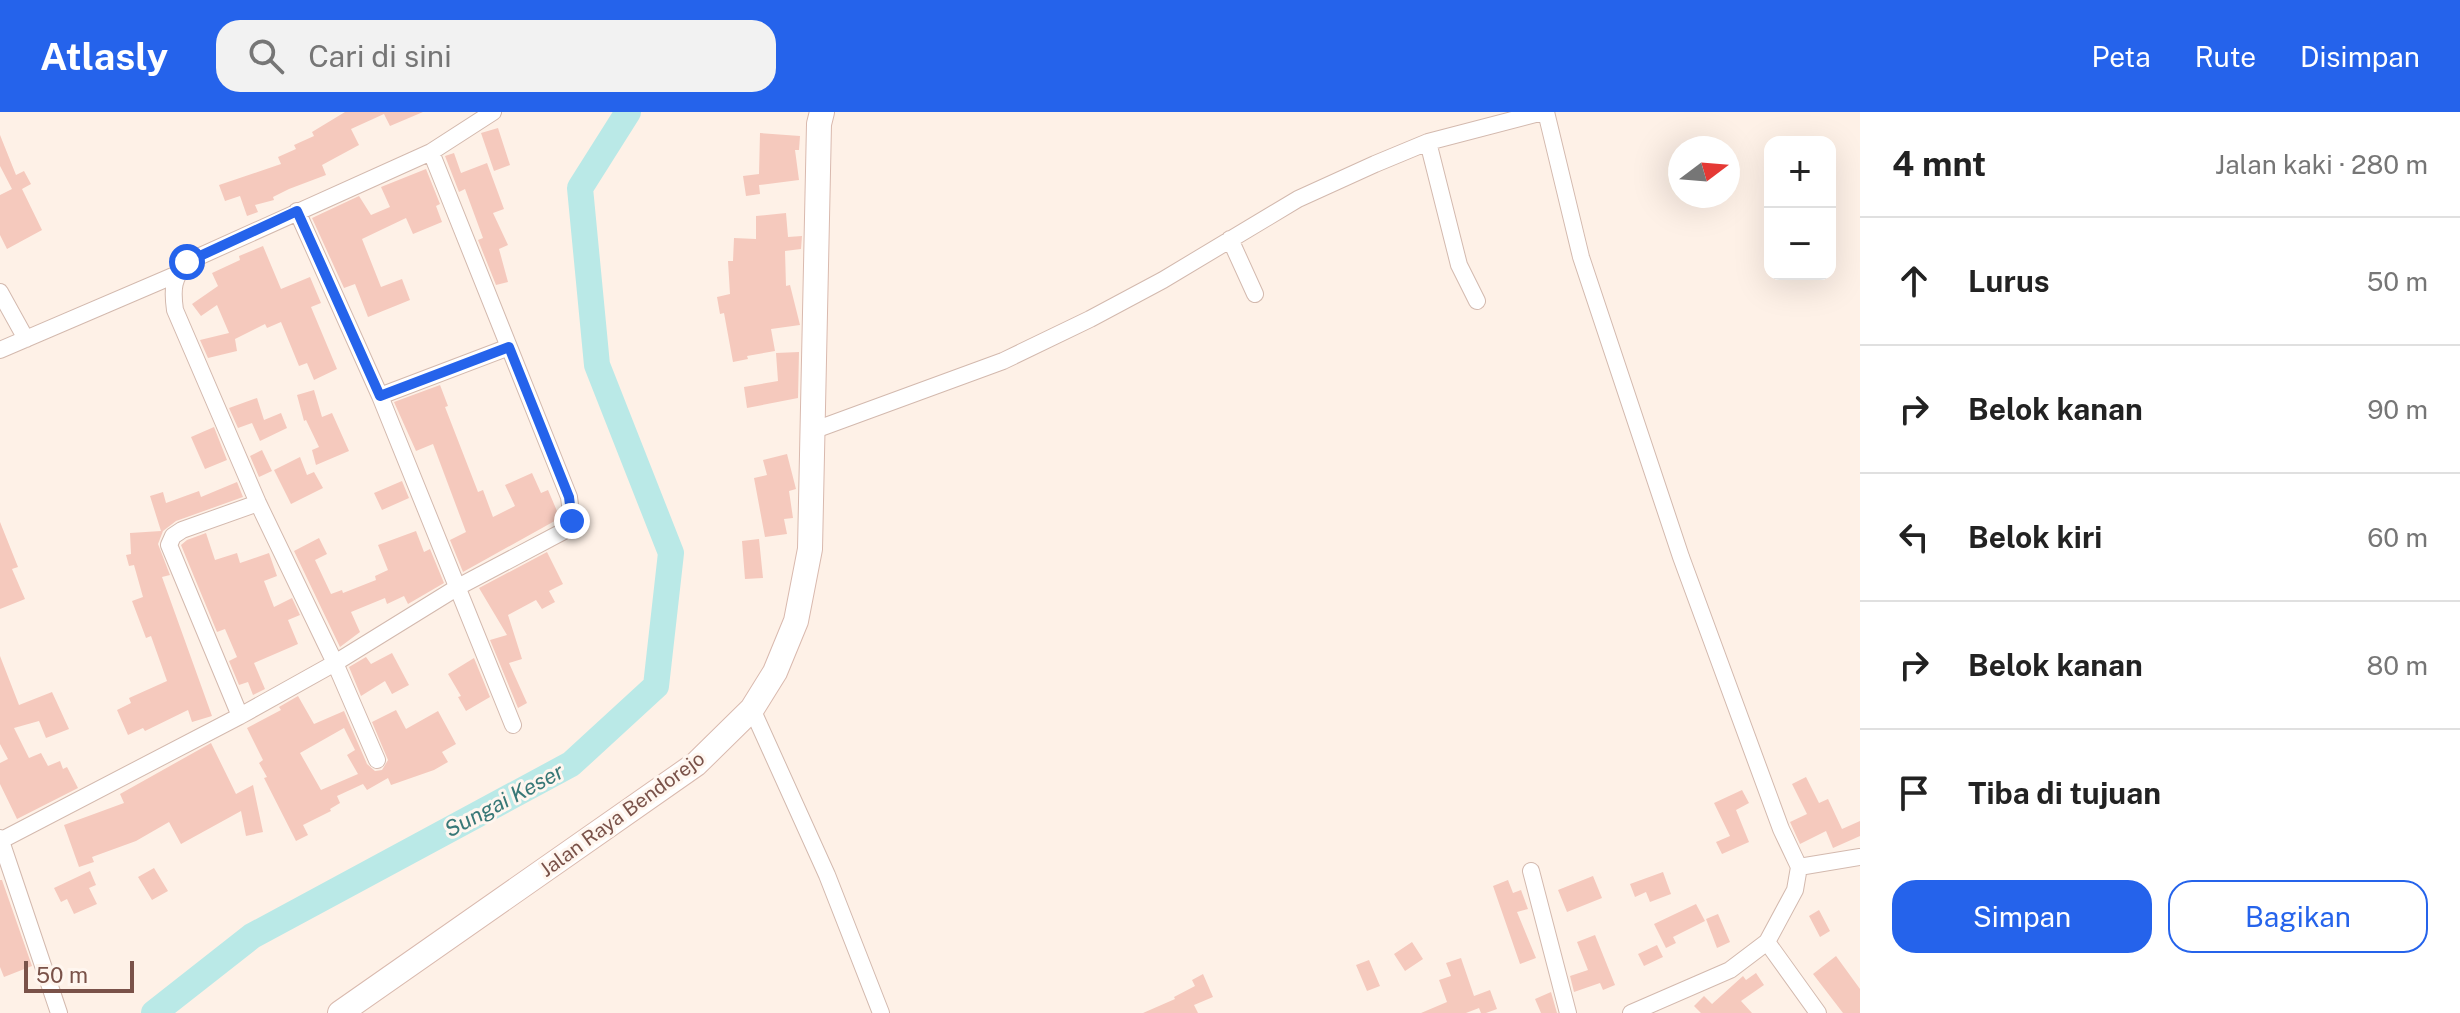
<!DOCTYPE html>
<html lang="id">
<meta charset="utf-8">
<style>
body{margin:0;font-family:"Public Sans",sans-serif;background:#f2f2f2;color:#222}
.controls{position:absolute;right:24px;top:24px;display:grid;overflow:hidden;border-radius:16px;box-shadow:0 8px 32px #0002}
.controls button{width:72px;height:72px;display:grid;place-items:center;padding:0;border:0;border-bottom:2px solid #e0e0e0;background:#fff;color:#222;font:40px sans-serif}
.compass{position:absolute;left:1668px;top:24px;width:72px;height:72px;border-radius:50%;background:#fff;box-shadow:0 8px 32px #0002;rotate:74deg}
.scale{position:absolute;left:24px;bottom:20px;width:110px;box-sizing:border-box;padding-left:8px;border:4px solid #7a5249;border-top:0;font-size:22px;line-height:28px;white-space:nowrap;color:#7a5249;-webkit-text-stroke:6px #fff6ef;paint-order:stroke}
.stop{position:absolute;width:24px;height:24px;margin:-18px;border:6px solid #2563eb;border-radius:50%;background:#fff}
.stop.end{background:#2563eb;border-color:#fff;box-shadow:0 2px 8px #0008}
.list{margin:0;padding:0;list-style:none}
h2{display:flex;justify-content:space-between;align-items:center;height:104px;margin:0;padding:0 32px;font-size:34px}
h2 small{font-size:26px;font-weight:400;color:#767676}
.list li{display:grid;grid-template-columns:52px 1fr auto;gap:24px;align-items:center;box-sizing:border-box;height:128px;padding:0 32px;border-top:2px solid #e0e0e0}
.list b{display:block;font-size:30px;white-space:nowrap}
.list em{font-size:26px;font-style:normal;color:#767676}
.actions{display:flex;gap:16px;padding:24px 32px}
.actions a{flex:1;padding:18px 0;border:2px solid #2563eb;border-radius:24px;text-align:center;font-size:28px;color:#2563eb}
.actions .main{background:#2563eb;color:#fff}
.icon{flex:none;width:44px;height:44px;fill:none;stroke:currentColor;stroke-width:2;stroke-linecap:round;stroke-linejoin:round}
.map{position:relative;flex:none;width:1860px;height:901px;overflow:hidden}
header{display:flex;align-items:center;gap:48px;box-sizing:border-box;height:112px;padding:0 40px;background:#2563eb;color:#fff}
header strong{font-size:38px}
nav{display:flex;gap:44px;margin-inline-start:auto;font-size:28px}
.search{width:560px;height:72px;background:#f2f2f2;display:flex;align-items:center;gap:20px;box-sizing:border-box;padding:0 28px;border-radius:24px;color:#767676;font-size:30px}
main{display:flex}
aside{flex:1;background:#fff}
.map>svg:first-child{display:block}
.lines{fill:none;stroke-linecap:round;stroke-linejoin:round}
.river{stroke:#bae9e7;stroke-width:26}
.building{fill:#f5c9bd;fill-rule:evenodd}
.minor-casing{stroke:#d3b9ae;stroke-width:18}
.secondary-casing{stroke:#d9b9ae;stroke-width:26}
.minor{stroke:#fff;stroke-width:16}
.secondary{stroke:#fff;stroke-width:24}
.route{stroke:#2563eb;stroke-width:10}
.labels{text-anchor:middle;stroke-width:6;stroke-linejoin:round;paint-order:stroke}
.street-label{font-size:20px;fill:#7a5249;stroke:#fff6ef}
.water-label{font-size:22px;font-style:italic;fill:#387877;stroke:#fff6ef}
</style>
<header>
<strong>Atlasly</strong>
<div class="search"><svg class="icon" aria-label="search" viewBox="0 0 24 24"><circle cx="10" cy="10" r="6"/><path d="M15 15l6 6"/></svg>Cari di sini</div>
<nav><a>Peta</a><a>Rute</a><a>Disimpan</a></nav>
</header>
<main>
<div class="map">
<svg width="1860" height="901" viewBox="0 0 1860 901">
<rect width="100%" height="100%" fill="#fef1e7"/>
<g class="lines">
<path class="river" d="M154 901 252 824 571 652 656 574 671 441 597 253 580 76 628 0"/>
</g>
<path class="building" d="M345 0H423L390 14 384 2 351 17 359 33 322 53 326 63 289 77 273 85 274 88 255 93 258 100 247 104 240 84 225 89 219 73 281 52 278 45 296 37 294 33 314 24 312 20Z
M498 16 510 53 494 59 481 21Z
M760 21 800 24 799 38H795L799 68 759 73 760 82 746 84 743 64 759 62Z
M0 23 16 63 24 59 31 72 22 77 42 118 7 137 0 123V83L12 77 0 54Z
M454 41 461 61 487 51 504 97 493 101 508 133 499 137 508 170 496 173 478 128 483 126 465 77 459 80 445 44Z
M426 57 440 92 436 94 442 110 413 122 406 106 362 127 381 175 402 167 410 188 368 205 355 172 344 176 312 106 359 84 371 103 390 95 381 75Z
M786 101 788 125 802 124 801 137 785 139 786 174 790 173 800 213 771 217 775 239 747 244 748 247 733 250 724 201 720 202 717 185 730 182 728 149H733L734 126 756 127V104Z
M263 134 281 177 310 165 321 191 311 195 337 257 314 268 307 251 299 254 281 210 267 216 265 212 235 227 237 239 208 246 200 228 229 221 217 193 201 204 192 192 218 174 212 161 240 148 239 144Z
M799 240 798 286 747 296 744 275 778 269 776 241Z
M440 273 448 294 445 295 478 380 483 378 493 405 515 394 505 373 532 361 541 381 548 378 560 406 463 460 450 428 466 420 433 332 416 339 394 290Z
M314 278 322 305 332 301 349 339 316 353 312 338 319 335 306 308 304 309 297 283Z
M257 286 264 308 281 301 287 316 260 329 252 311 238 316 229 296Z
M214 315 227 348 205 357 191 325Z
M262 338 272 359 259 365 250 344Z
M787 342 796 377 789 379 793 406 784 407 787 422 765 425 754 366 767 363 763 348Z
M300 345 307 363 314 360 323 376 291 392 274 358Z
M402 369 409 386 382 398 374 381Z
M237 370 243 385 176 409 163 419 158 432 170 463 162 465 212 604 192 610 188 598 145 619 143 616 128 623 117 598 131 591 129 586 167 569 151 524 146 526 132 489 143 485 134 453 129 454 126 443 131 442 130 421 161 419 150 384 163 380 166 391 199 379 201 385Z
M0 410 18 455 12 457 25 487 0 497Z
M416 419 424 440 430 437 444 471 408 492 404 484 387 492 385 486 351 500 360 520 340 535 294 439 319 426 327 442 315 448 331 482 342 478 343 481 376 468 375 464 388 458 378 433Z
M206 421 215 448 237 441 240 451 269 441 277 464 264 469 274 495 292 486 300 503 288 508 298 532 254 551 265 577 253 583 248 570 239 573 229 549 237 545 225 517 217 520 181 433 187 428Z
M759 427 763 466 745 467 742 429Z
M547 440 563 472 549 479 555 490 542 497 536 488 508 503 522 547 509 551 527 591 518 596 490 528 507 523 479 476Z
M392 541 409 573 392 582 385 569 361 584 349 555 366 545 371 552Z
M0 544 19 593 52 580 69 617 46 626 39 609 14 616 29 646 41 641 48 654 60 649 63 657 67 655 78 676 17 707 0 672V651L8 647 0 632Z
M474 546 490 585 466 599 458 585 461 584 448 562Z
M298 584 314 612 344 599 367 652 375 659 382 658 388 648 372 610 396 598 406 617 438 599 456 632 442 640 448 650 434 658 391 673 388 666 367 678 363 672 337 684 340 691 330 697 331 699 303 713 308 723 296 729 264 666 267 665 259 651 263 648 247 616 281 598 279 595ZM344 616 355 638 347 643 358 662 321 678 300 641Z
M211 631 236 682 253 673 263 720 246 724 241 699 181 732 169 710 136 729 92 745 94 750 79 755 64 713 124 691 120 682Z
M1806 665 1819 691 1828 687 1842 717 1860 709V724L1833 736 1826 719 1800 732 1790 710 1807 702 1792 672Z
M1742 678 1749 691 1736 698 1749 730 1722 742 1716 730 1730 724 1714 691Z
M154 756 168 779 152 788 138 765Z
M90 759 96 773 89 776 97 792 74 802 67 787 61 790 54 776Z
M1663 760 1671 782 1650 790 1646 780 1635 785 1630 772Z
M1593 764 1602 786 1567 800 1558 778Z
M0 768H2L32 854 4 865 0 855Z
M1508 768 1513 781 1521 778 1528 797 1517 800 1536 846 1520 852 1493 774Z
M1696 792 1705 809 1673 825 1676 831 1666 836 1654 812Z
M1819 798 1830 819 1820 825 1809 804Z
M1718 802 1730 830 1717 836 1706 807Z
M1595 823 1615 873 1603 878 1600 871 1574 880 1570 864 1588 858 1577 830Z
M1412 830 1423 847 1405 859 1394 842Z
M1657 833 1663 845 1644 854 1638 842Z
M1836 844 1860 877V901H1843L1813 862Z
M1461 846 1474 884 1490 878 1497 897 1486 901H1481L1479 896 1466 901H1421L1447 890 1439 868 1451 864 1446 851Z
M1369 848 1380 874 1367 879 1356 853Z
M1756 861 1764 873 1741 889 1752 901H1701L1694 894 1704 884 1712 892 1743 864 1746 868Z
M1203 862 1213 885 1194 893 1198 901H1143L1175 887 1174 885 1195 874 1192 868Z
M1551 880 1557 901H1541L1535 887Z"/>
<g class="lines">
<defs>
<path id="minor" d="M1546 0 1581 145 1681 445 1781 717 1799 755 1795 778 1767 830 1730 858 1631 901
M1428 30 1459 153 1477 189
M297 99 380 284 513 613
M1230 127 1255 182
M0 180 26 227
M0 238 175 163
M380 284 509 235
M812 319 1003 249 1090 207 1163 168 1298 87 1375 52 1428 30 1543 0
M752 597 827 763 881 901
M240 604 169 433 173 424 182 418 258 391
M377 648 335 551 258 391 175 198C172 177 173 166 187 150L431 40 493 0
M0 726 59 901
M0 729 240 604 335 551 458 475 564 419 572 409 569 385 431 40
M1799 755 1860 745
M1531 759 1568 901
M1767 830 1818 901"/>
<path id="secondary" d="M340 901 696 652 752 597 775 560 796 509 810 437 819 12 822 0"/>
</defs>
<use href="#minor" class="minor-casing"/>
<use href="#secondary" class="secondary-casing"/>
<use href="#minor" class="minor"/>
<use href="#secondary" class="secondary"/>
</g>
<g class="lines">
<path class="route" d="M187 150 297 99 380 284 509 235 569 385 572 409"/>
</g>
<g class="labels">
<g class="street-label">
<text transform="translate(622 702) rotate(-36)" y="7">Jalan Raya Bendorejo</text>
</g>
<g class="water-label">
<text transform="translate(504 688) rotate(-28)" y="8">Sungai Keser</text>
</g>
</g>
</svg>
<div class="controls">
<button>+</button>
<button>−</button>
</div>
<svg class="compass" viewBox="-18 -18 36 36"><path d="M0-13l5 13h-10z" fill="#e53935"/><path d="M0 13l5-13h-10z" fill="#767676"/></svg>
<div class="scale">50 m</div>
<div class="stop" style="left:187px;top:150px"></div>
<div class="stop end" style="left:572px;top:409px"></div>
</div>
<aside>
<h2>4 mnt<small>Jalan kaki · 280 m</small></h2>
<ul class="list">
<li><svg class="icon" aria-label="ahead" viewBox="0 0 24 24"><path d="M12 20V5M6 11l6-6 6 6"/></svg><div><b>Lurus</b></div><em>50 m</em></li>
<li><svg class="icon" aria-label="right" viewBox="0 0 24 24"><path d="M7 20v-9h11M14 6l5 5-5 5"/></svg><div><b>Belok kanan</b></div><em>90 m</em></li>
<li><svg class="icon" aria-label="left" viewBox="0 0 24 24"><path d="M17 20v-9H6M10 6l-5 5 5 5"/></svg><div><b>Belok kiri</b></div><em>60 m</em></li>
<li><svg class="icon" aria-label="right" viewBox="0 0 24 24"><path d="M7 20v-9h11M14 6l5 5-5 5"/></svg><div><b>Belok kanan</b></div><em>80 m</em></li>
<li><svg class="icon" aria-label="arrive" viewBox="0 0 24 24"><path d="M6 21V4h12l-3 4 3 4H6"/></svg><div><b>Tiba di tujuan</b></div></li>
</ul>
<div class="actions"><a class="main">Simpan</a><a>Bagikan</a></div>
</aside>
</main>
